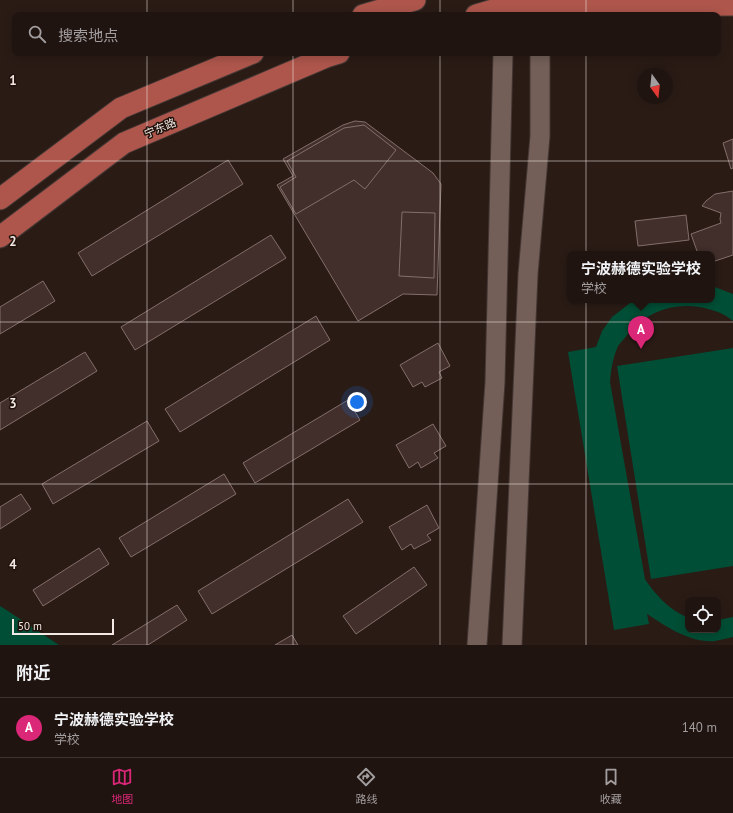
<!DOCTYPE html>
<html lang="zh">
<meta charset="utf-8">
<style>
body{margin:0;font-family:"PT Sans","Noto Sans SC",sans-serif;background:#2d211e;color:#f1f3f6}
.controls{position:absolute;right:12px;bottom:12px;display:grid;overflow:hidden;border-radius:8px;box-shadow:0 2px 10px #0003}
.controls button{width:36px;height:36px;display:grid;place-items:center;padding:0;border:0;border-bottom:1px solid #3d3330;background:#201410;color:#f1f3f6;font:20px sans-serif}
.compass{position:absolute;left:637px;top:68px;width:36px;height:36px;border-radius:50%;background:#201410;box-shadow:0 2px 10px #0003;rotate:165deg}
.scale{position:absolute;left:12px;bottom:10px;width:102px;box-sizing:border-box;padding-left:4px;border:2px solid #f4e9e4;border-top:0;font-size:11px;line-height:14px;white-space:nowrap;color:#f4e9e4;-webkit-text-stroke:3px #21120c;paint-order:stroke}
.you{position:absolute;left:357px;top:402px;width:14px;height:14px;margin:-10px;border:3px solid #fff;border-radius:50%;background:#1a73e8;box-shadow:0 0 0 6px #1a73e833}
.badge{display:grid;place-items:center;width:26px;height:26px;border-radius:50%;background:#db2777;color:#fff;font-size:13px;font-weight:700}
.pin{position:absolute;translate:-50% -33px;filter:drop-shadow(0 1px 2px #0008)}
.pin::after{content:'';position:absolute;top:21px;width:14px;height:12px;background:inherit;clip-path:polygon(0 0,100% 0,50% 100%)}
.popup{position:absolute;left:567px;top:251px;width:148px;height:52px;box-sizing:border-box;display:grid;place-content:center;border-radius:8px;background:#201410;filter:drop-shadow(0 1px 3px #0005);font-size:13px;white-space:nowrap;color:#a29e9f}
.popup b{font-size:15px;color:#f1f3f6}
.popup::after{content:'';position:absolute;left:50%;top:100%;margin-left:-8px;border:8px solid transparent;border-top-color:#201410}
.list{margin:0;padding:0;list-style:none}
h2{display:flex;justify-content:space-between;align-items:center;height:52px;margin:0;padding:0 16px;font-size:17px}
h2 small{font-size:13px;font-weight:400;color:#a29e9f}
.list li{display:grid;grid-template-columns:26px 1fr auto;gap:12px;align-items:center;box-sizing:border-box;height:60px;padding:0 16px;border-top:1px solid #3d3330}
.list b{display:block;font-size:15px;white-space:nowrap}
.list p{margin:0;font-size:13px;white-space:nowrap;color:#a29e9f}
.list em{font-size:13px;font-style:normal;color:#a29e9f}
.icon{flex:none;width:22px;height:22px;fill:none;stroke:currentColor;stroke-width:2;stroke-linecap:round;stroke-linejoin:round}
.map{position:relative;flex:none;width:733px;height:645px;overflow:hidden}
.search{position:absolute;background:#201410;box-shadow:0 2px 10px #0003;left:12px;right:12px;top:12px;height:44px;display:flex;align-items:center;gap:10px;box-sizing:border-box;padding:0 14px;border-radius:8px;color:#a29e9f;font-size:15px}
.sheet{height:112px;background:#201410}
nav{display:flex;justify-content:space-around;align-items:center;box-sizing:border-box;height:56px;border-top:1px solid #3d3330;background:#201410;font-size:11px;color:#a29e9f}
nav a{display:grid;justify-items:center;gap:2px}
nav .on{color:#db2777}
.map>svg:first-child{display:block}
.green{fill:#004e35}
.building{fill:#422f2c;stroke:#836e6b}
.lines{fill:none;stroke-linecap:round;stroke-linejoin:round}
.secondary-casing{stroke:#443734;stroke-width:21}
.primary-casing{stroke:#443734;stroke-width:23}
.secondary{stroke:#735f58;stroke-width:19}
.primary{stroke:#ae564c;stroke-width:21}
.grid{fill:none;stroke:#f4e9e4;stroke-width:1;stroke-opacity:0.55}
.labels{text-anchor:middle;stroke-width:3;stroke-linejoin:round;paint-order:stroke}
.street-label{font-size:11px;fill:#f4e9e4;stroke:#21120c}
.grid-label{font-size:13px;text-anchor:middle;font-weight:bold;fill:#f4e9e4;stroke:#21120c;stroke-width:3;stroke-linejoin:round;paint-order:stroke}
</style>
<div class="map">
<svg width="733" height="645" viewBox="0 0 733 645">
<rect width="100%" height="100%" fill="#2a1b15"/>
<path class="green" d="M712 286 733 294V321C724 313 711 309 699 307 671 303 647 312 628 334 625 338 621 342 618 346 613 358 611 369 610 382L645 579C654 593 671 612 688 617V630H718V620L733 617V637C727 638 721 640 715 641 690 643 667 627 647 614L649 624 614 630 568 352 596 347 602 331 612 317 634 300H712Z
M733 348V566L651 579 617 366Z
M0 606 8 611 59 645H0Z"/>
<path class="building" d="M355 121 365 122 433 173 441 184 437 295 403 294 358 321 277 185 293 176 283 159 343 125Z
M364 125 396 150 365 189 354 180 296 214 280 187 296 177 287 161 344 128Z
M733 139V168L731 169 723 143Z
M228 160 243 184 92 276 78 253Z
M733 191V255L712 262V254H698L691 234 721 223 720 219 721 213 702 206 706 201 715 194Z
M402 212 435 213 434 278 399 276Z
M686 215 689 240 638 246 635 221Z
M271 235 286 258 135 350 121 327Z
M43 281 55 301 0 334V307Z
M316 316 330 340 180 432 165 409Z
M438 343 450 366 439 372 442 378 425 387 422 382 413 387 400 365Z
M85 352 97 371 0 430V403Z
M348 400 360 420 255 483 243 463Z
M147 421 159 441 53 504 42 484Z
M433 424 446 446 434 453 438 458 421 468 418 462 409 468 396 445Z
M224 474 236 494 131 557 119 538Z
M21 494 31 509 0 529V507Z
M348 499 363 522 212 614 198 591Z
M427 505 439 528 427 535 431 540 414 549 411 544 402 550 389 527Z
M99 548 109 564 43 606 33 590Z
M414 567 427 585 356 634 343 616Z
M177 605 187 620 148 645H112Z
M292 635 298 645H275Z"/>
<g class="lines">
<defs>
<path id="secondary" d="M477 645 495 382 503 53
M512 645 528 274 540 136V53"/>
<path id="primary" d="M363 15 415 0
M476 15 503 7 733 5
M0 199 121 108 253 53
M0 237 124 143 326 57 339 53"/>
</defs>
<use href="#secondary" class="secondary-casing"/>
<use href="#primary" class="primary-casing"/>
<use href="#secondary" class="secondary"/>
<use href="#primary" class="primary"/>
</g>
<path class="grid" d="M147 0V15M293 0V15M440 0V15M586 0V15M147 53V645M293 53V645M440 53V645M586 53V645M0 161H733M0 322H733M0 484H733"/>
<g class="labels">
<g class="street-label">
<text transform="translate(160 128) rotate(-23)" y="4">宁东路</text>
</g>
</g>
<g class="grid-label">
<text x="13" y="85">1</text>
<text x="13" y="246">2</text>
<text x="13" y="408">3</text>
<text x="13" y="569">4</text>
</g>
</svg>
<div class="controls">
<button><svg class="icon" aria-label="locate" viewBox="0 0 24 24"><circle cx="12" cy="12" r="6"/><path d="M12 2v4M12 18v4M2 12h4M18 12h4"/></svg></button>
</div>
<svg class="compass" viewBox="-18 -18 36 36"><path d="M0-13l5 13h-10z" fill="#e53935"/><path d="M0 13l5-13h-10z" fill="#a29e9f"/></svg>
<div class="scale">50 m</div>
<div class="you"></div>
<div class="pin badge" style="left:641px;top:349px">A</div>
<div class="popup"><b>宁波赫德实验学校</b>学校</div>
<div class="search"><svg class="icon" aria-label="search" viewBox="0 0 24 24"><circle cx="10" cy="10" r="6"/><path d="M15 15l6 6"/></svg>搜索地点</div>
</div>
<section class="sheet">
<h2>附近<small></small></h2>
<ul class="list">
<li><span class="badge">A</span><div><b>宁波赫德实验学校</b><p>学校</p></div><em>140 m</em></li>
</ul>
</section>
<nav>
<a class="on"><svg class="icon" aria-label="map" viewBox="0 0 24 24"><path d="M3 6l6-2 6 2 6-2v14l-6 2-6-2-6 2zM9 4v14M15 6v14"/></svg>地图</a>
<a><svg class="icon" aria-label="directions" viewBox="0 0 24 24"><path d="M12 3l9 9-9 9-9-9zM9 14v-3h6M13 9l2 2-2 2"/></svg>路线</a>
<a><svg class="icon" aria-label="saved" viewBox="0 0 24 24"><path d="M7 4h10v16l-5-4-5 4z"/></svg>收藏</a>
</nav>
